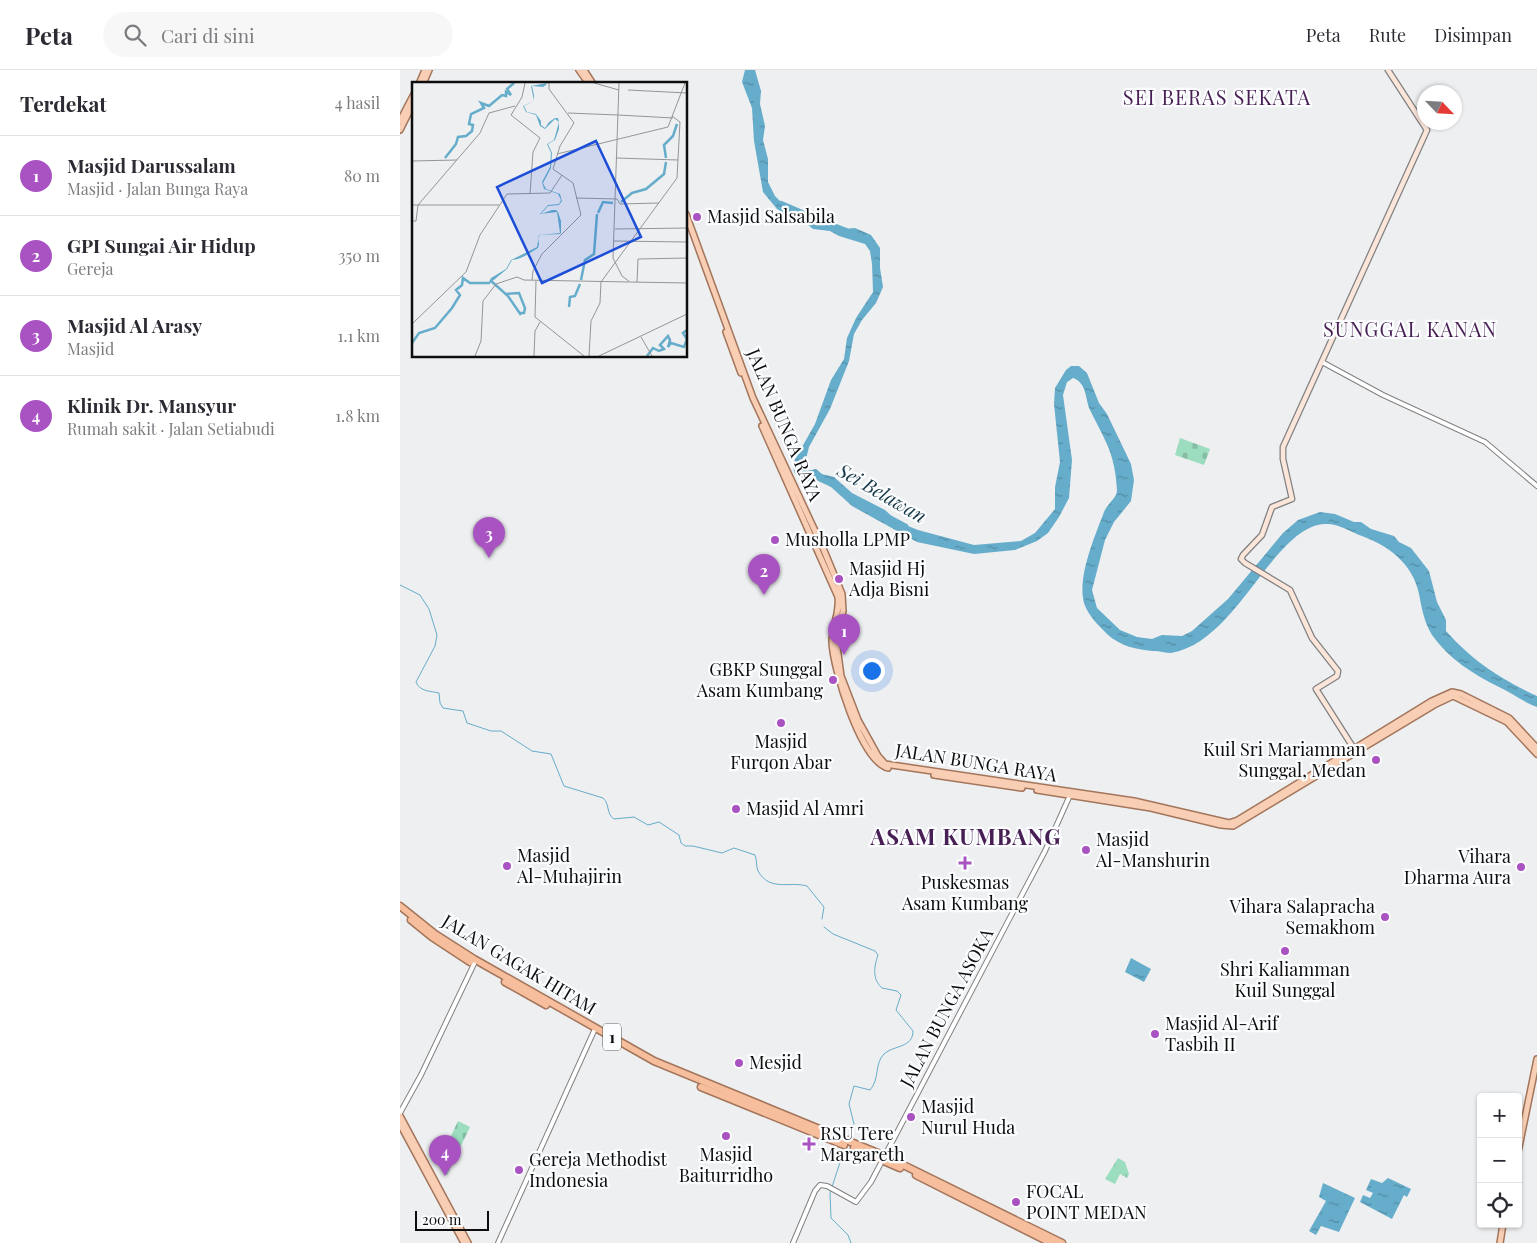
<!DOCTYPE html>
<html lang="id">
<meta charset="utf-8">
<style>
body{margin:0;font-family:"Playfair Display",serif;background:#f7f7f7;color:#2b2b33}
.controls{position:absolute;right:15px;bottom:15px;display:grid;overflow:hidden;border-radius:5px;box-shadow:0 1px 4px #0004}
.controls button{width:45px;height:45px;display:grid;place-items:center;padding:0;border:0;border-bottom:1px solid #e1e1e2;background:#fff;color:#2b2b33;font:25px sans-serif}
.compass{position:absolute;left:1017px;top:15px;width:45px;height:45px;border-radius:50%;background:#fff;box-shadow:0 1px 4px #0004;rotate:115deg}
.scale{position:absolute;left:15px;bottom:12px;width:74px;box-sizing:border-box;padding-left:5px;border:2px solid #0d0d0e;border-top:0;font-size:14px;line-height:18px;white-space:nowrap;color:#0d0d0e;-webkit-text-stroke:4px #fcfdfe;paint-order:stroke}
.you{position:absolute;left:471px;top:600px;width:18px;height:18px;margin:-12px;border:4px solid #fff;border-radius:50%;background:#1a73e8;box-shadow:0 0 0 8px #1a73e833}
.badge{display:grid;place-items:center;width:32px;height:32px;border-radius:50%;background:#a953c2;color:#fff;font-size:16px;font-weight:700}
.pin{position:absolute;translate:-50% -41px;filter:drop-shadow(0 1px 2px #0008)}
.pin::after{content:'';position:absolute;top:26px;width:18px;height:15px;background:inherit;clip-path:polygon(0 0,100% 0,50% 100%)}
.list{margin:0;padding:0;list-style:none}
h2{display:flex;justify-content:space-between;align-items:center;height:65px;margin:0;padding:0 20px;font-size:21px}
h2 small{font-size:16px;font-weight:400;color:#7c7c81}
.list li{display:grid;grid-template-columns:32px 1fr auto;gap:15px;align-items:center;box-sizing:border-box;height:80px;padding:0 20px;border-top:1px solid #e1e1e2}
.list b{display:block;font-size:19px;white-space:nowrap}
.list p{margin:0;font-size:16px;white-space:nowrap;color:#7c7c81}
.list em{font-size:16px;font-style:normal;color:#7c7c81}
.icon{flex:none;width:28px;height:28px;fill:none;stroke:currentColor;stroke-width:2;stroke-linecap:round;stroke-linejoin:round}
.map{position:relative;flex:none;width:1137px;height:1173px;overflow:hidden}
header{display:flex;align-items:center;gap:30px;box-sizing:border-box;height:70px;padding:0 25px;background:#fff;border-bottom:1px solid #e1e1e2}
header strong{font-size:24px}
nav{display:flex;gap:28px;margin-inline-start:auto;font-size:18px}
.search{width:350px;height:45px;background:#f7f7f7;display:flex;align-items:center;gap:12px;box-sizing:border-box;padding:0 18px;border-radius:28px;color:#7c7c81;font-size:19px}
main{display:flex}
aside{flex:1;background:#fff}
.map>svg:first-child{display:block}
.grass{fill:url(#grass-tufts)}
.cemetery{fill:url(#cemetery-stones)}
.water{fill:url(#water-ripples)}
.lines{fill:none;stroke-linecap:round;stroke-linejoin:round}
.stream{stroke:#66adcb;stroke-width:1}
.river{stroke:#66adcb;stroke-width:4.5}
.tertiary-casing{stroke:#808182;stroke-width:6}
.secondary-casing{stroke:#808182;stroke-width:7}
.primary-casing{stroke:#a3755b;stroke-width:8}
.trunk-casing{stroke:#a3755b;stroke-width:9}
.tertiary{stroke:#fff;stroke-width:4}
.secondary{stroke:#fce6da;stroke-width:4.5}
.primary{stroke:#f8ceb5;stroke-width:5}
.trunk{stroke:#f6be9c;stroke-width:6}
.poi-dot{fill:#a953c2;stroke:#fcfdfe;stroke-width:2}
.labels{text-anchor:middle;stroke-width:4.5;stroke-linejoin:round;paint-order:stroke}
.shield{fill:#fcfdfe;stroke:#555556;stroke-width:1}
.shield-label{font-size:16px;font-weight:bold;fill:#0d0d0e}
.poi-label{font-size:18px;fill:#0d0d0e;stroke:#fcfdfe;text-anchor:start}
.street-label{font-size:18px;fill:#0d0d0e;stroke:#fcfdfe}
.water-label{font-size:19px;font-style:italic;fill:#173846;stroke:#fcfdfe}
.quarter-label{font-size:20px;letter-spacing:1px;fill:#481f54;stroke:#fcfdfe}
.district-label{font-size:22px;font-weight:bold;letter-spacing:1px;fill:#481f54;stroke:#fcfdfe}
.inset-river{fill:none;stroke:#66adcb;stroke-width:2.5}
.inset-road{fill:none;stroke:#949596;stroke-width:1}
.view{fill:#1d4ed8;fill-opacity:0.15;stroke:#1d4ed8;stroke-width:2.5}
.inset-edge{fill:none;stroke:#0d0d0e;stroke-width:2.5}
</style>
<header>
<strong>Peta</strong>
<div class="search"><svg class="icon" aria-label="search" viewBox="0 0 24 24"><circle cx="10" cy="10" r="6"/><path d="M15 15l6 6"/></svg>Cari di sini</div>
<nav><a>Peta</a><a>Rute</a><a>Disimpan</a></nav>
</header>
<main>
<aside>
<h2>Terdekat<small>4 hasil</small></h2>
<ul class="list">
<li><span class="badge">1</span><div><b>Masjid Darussalam</b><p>Masjid · Jalan Bunga Raya</p></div><em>80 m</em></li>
<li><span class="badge">2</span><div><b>GPI Sungai Air Hidup</b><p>Gereja</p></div><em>350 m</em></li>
<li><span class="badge">3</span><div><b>Masjid Al Arasy</b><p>Masjid</p></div><em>1.1 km</em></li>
<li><span class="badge">4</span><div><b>Klinik Dr. Mansyur</b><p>Rumah sakit · Jalan Setiabudi</p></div><em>1.8 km</em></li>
</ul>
</aside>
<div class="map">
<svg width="1137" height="1173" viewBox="0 0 1137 1173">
<defs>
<pattern id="grass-tufts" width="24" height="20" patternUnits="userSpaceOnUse" patternTransform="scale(1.25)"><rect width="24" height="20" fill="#9cddbf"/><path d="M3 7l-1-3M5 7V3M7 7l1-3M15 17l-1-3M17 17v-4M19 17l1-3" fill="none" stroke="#85bca3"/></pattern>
<pattern id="cemetery-stones" width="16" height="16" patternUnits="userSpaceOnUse" patternTransform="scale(1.25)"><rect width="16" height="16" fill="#9cddbf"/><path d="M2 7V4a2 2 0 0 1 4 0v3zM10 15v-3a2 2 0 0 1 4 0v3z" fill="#85bca3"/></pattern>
<pattern id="water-ripples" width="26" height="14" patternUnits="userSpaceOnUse" patternTransform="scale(1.25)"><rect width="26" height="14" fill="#66adcb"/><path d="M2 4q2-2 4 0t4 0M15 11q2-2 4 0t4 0" fill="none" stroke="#528ba3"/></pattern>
</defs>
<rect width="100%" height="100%" fill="#eeeff1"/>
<path class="grass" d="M718 1088 725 1092 729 1104 727 1108 720 1104 715 1114 705 1109Z"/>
<path class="cemetery" d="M780 368 810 379 804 395 775 385Z
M58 1051 70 1057 47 1105 38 1094Z"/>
<path class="water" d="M345 0H355L361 21 360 34 365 56 363 70 368 89V112L375 126 386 137 403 143 414 154H429L443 159 455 158 471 165 480 178V198L483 217 476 233 462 250 454 264 449 291 430 339 409 377 405 393 407 401 416 399 422 404 434 407 452 423 485 440 498 452 518 460 574 475 621 471 635 463 655 439V417L660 392 654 334 655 318 666 300 671 296H679L687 303 699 333 707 344 731 394 734 410 731 431 714 452 705 470 692 520 697 538 720 560 737 567 752 569 762 565 782 566 792 561 828 529 883 463 898 450 920 442 935 444 954 452H961L971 459 994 466 999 472 1011 478 1029 501 1037 532 1046 550V561C1074 592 1099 608 1137 626V637C1123 632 1112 623 1099 617 1074 605 1048 588 1032 565 1024 552 1022 539 1019 524 1013 494 989 476 962 466 951 462 937 453 925 454 873 456 837 573 771 583 765 583 760 581 754 581 737 580 720 576 707 564 698 555 688 545 684 533 677 507 695 466 704 442 707 434 717 428 717 420 715 384 706 372 690 340 685 328 687 313 673 308L667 312 663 325 672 390 669 428 659 447 648 463 637 471 615 480 574 484 517 472 452 436 431 417 414 409 406 412 399 409 394 402 393 393 415 354 431 310 444 289 447 268 456 248 473 222 472 194 470 181 465 174 439 166 430 161 413 159 402 150 394 149 377 139 363 122 354 71 352 38 342 12Z
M731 888 751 899 744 912 725 902Z
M988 1108 1011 1119 1007 1127 1004 1125 992 1149 960 1132 963 1125 970 1128 973 1123 966 1120 971 1109 982 1113Z
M923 1113 955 1128 939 1162 921 1156 916 1165 909 1161 926 1131 919 1127Z"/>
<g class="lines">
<path class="stream" d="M0 515 20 525 29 539 37 565 35 576 16 612C20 622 31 621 39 623L40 633 43 638 63 641 67 653 91 661H101L132 681 151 684 164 716 203 728C210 734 206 744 214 749L234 747 248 755 259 752 279 765 281 773 285 776H293L322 783 334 778 355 785C357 790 356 796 358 801 370 822 389 811 407 816L424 837 422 849
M424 857 433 864 475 881 478 885C474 897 472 909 482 918L497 921 501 925 496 940 513 961C513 978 494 975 484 984 474 994 480 1009 470 1020L454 1016 449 1034 454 1054 448 1068
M445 1077 430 1123 431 1148 448 1165 451 1173"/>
<path class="river" d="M381 133 402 142 413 151 428 153 446 160
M489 447 506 456"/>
<defs>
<path id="tertiary" d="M922 292 983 325 1085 372 1137 416
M0 1043 21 1005 74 894
M98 1173 194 961
M393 1173 415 1121 420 1115 427 1116 456 1132 471 1112 645 781 671 723"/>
<path id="secondary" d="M843 485 862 465 872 437 892 429 883 389V377L1027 60 988 0
M843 485 841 489 845 493 890 520 912 568 938 601 937 606 916 619 956 682"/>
<path id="primary" d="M179 0 189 14
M184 0 193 14
M19 14 25 0
M23 14 29 0
M0 51 14 24
M0 60 14 32
M286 144 353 328 423 478 442 524 443 541 436 569 441 606 458 650 478 686 485 694 734 731 829 753 838 750 1032 631 1052 622 1061 624 1109 648 1137 678
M326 262 341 303
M362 356 438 527C440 543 432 556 432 572 433 599 461 691 488 698
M534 705 622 718
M637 720 751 738 821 755 833 756 1034 635 1053 626 1107 652 1137 684
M0 1046 68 1173
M0 1054 64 1173
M1118 1082 1137 989
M1100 1173 1103 1154"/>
<path id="trunk" d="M0 836 35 864 74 889 254 991 485 1086 662 1173
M11 850 32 867 70 892
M105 912 146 935
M301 1017 444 1075
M454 1078 500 1098
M516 1105 651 1173"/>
</defs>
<use href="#tertiary" class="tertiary-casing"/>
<use href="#secondary" class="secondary-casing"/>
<use href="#primary" class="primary-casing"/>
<use href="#trunk" class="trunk-casing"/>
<use href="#tertiary" class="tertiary"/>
<use href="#secondary" class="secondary"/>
<use href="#primary" class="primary"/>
<use href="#trunk" class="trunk"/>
</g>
<g class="poi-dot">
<circle cx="297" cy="147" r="5"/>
<circle cx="375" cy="470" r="5"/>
<circle cx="439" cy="509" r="5"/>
<circle cx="433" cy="610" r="5"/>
<circle cx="381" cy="653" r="5"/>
<circle cx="976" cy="690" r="5"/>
<circle cx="336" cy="739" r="5"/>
<circle cx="686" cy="780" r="5"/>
<path d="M562.5 785.5h5v5h5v5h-5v5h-5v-5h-5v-5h5z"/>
<circle cx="107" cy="796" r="5"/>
<circle cx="1121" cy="797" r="5"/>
<circle cx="985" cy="847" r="5"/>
<circle cx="885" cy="881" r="5"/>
<circle cx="755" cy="964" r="5"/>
<circle cx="339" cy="993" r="5"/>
<circle cx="511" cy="1047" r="5"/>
<circle cx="326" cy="1066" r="5"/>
<path d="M406.5 1066.5h5v5h5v5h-5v5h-5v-5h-5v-5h5z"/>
<circle cx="119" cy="1100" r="5"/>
<circle cx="616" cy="1132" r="5"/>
</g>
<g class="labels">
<rect class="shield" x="203" y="953.5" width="18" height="27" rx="4"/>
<g class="shield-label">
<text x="212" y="973">1</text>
</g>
<g class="poi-label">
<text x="307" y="153">Masjid Salsabila</text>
<text x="385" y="476">Musholla LPMP</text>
<text x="449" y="505">Masjid Hj<tspan x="449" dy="21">Adja Bisni</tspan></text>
<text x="423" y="606" text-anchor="end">GBKP Sunggal<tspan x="423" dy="21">Asam Kumbang</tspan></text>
<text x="381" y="678" text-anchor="middle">Masjid<tspan x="381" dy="21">Furqon Abar</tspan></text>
<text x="966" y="686" text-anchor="end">Kuil Sri Mariamman<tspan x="966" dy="21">Sunggal, Medan</tspan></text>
<text x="346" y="745">Masjid Al Amri</text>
<text x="696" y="776">Masjid<tspan x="696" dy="21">Al-Manshurin</tspan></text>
<text x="117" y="792">Masjid<tspan x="117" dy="21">Al-Muhajirin</tspan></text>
<text x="1111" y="793" text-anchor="end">Vihara<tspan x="1111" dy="21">Dharma Aura</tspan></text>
<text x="565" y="819" text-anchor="middle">Puskesmas<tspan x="565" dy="21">Asam Kumbang</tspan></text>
<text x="975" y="843" text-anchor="end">Vihara Salapracha<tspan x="975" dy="21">Semakhom</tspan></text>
<text x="885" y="906" text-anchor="middle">Shri Kaliamman<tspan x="885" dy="21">Kuil Sunggal</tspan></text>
<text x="765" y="960">Masjid Al-Arif<tspan x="765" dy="21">Tasbih II</tspan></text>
<text x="349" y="999">Mesjid</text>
<text x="521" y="1043">Masjid<tspan x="521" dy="21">Nurul Huda</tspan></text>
<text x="420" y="1070">RSU Tere<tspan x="420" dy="21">Margareth</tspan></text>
<text x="326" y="1091" text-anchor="middle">Masjid<tspan x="326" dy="21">Baiturridho</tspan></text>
<text x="129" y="1096">Gereja Methodist<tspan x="129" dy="21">Indonesia</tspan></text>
<text x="626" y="1128">FOCAL<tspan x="626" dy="21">POINT MEDAN</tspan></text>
</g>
<g class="street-label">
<text transform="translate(384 355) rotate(67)" y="6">JALAN BUNGA RAYA</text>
<text transform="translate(576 693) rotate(9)" y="6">JALAN BUNGA RAYA</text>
<text transform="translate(119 895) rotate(31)" y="6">JALAN GAGAK HITAM</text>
<text transform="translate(547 938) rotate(-62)" y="6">JALAN BUNGA ASOKA</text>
</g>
<g class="water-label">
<text transform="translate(482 423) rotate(30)" y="7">Sei Belawan</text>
</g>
<g class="quarter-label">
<text x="817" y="35">SEI BERAS SEKATA</text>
<text x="1010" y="267">SUNGGAL KANAN</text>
</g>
<g class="district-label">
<text x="566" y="775">ASAM KUMBANG</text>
</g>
</g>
<g transform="translate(12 12)">
<rect width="275" height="275" fill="#eeeff1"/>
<path d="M135 1 134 3 131 5 120 4 122 13V19L112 24 115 30 124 32 129 39V43L133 46 137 40 143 36H146L147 40V47L143 58 136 62 140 71 139 86 131 101 134 107 148 112 150 119 147 123 136 124 129 132 140 128H144L146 130 149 139V151L148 152 128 153 126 155 127 162 126 166 113 174 106 177 100 178 95 187 77 202 79 196 94 187 99 178 125 165 127 153 148 151 145 130 128 132 136 123 147 122 149 118 146 112 132 107 130 100 138 85 139 71 135 62 142 58 147 40 143 37 133 47 128 44 124 33 114 30 111 24 122 19 119 4Z" fill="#66adcb"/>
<path class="inset-river" d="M33 76 44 62 46 55 54 54 60 49 61 43 57 42 59 32 72 26 69 21 77 24 90 13 94 14V10L99 13 95 7 102 1M254 76 252 63 261 54 265 42M209 120 220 111 234 107 252 92 254 80M186 131 191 120 201 121M78 198 96 214 109 233M169 198 173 178 182 172 185 132M94 212 107 211 113 226 112 231H107M157 225 158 215 163 214 168 202M0 261 7 251 23 246 40 226 48 213 44 208 50 203 51 196 58 201H78M235 274 241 266 247 269 252 267 248 263 256 254 258 258 256 265 259 261 272 265 275 257 271 251 275 248"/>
<path class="inset-road" d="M113 1 110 15 99 33 128 56 121 70 118 112M182 1 207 8M207 1 201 176 210 194 218 200 275 201M216 8 275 11M156 31 206 33M206 33 261 36M145 72 256 45 273 1M204 76 266 78M0 79 45 78M138 111 150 93M164 116 205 117 208 122 247 121M0 123H87M6 123 68 51 77 31 103 24M0 139H4L6 123M203 147 275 146M202 159 275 160M120 198 121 189 130 172 169 133 161 101 141 87 148 64 162 41 137 7V1M124 199 123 235 172 274M225 200 226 177 275 176M0 242 54 190 68 153 95 112 138 111M229 255 240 274M63 274 69 259 71 219 84 202 105 195 112 198 217 200M122 274 123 249 128 240M177 274 179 239 188 221 189 200 265 96 268 40 260 34M187 274 275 232"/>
<path class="view" d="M184 59 229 155 130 201 85 105Z"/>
<rect width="275" height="275" class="inset-edge"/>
</g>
</svg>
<div class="controls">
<button>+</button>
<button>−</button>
<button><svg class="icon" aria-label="locate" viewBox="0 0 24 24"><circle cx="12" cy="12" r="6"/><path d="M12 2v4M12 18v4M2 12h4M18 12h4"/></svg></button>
</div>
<svg class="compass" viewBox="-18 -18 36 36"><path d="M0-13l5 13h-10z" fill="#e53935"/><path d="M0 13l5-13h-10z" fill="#7c7c81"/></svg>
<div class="scale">200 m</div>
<div class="you"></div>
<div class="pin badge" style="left:444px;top:585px">1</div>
<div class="pin badge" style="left:364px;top:525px">2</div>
<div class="pin badge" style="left:89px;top:488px">3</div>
<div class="pin badge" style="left:45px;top:1106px">4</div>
</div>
</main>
